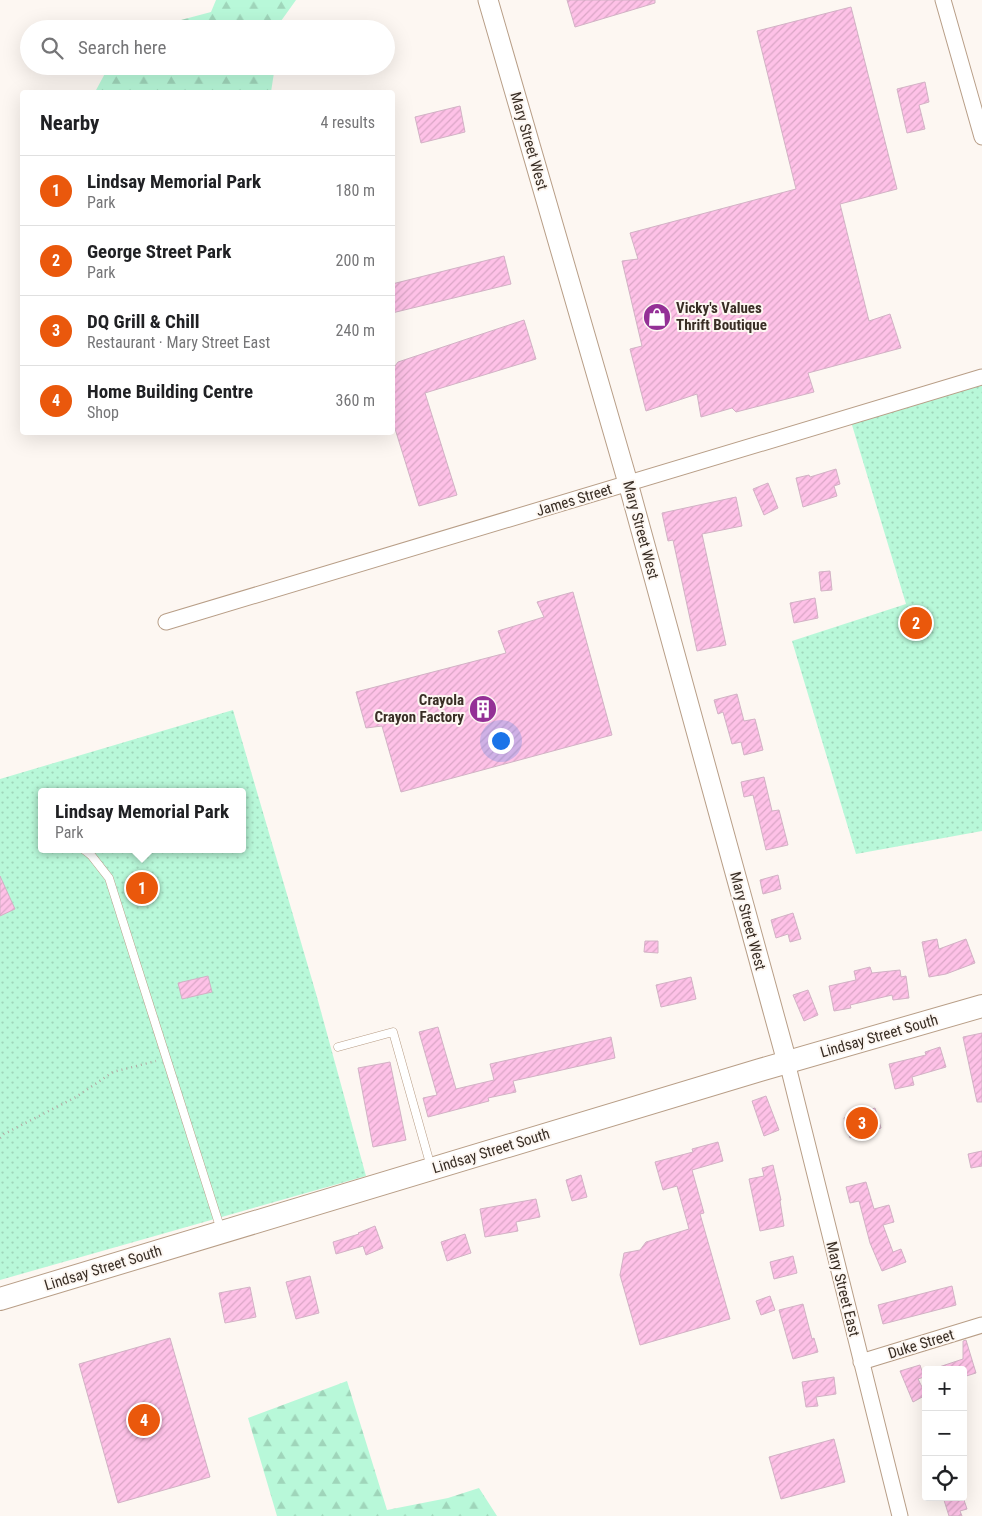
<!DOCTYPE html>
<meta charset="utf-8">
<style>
body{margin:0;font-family:"Roboto Condensed",sans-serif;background:#f6f6f6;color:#202124}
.controls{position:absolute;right:15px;bottom:15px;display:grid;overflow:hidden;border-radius:5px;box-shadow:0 5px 20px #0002}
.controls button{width:45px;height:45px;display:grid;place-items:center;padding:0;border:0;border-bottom:1px solid #e0e0e0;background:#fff;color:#202124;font:25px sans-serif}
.you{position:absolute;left:500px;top:740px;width:18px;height:18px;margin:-12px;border:4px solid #fff;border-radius:50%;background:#1a73e8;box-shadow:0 0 0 8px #1a73e833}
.badge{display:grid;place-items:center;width:32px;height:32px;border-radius:50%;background:#ea580c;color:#fff;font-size:16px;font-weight:700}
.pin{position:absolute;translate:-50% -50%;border:2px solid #fff;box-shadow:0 1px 5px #0006}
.popup{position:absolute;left:38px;top:788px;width:208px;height:65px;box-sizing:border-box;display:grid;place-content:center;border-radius:5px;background:#fff;filter:drop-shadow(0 1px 4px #0005);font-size:16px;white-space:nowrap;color:#757577}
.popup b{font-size:19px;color:#202124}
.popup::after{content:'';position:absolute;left:50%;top:100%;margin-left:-10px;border:10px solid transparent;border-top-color:#fff}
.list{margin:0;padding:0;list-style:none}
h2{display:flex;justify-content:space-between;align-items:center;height:65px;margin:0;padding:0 20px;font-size:21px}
h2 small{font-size:16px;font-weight:400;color:#757577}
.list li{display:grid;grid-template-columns:32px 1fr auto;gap:15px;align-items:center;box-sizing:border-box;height:70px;padding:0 20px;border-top:1px solid #e0e0e0}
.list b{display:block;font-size:19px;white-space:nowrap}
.list p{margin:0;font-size:16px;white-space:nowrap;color:#757577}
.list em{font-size:16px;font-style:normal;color:#757577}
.icon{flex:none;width:28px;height:28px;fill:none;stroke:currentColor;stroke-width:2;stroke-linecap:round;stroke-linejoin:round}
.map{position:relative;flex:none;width:982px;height:1516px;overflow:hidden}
.search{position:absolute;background:#fff;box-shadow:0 5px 20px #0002;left:20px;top:20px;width:375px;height:55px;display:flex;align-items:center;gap:12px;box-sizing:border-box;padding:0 18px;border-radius:28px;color:#757577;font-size:19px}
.panel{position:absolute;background:#fff;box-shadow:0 5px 20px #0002;left:20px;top:90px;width:375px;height:345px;border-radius:5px}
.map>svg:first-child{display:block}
.forest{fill:url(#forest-firs)}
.park{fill:url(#park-dots);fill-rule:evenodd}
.building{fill:url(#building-hatch);stroke:#d2b2c5}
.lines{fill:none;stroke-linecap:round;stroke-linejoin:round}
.service-casing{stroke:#b89e87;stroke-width:9}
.minor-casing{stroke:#b89e87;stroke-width:17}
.tertiary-casing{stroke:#b89e87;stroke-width:21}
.secondary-casing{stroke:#b89e87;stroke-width:24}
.path{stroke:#b1a9a2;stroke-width:2.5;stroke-dasharray:1 4;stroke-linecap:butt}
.service{stroke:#fff;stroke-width:8}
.minor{stroke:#fff;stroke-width:15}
.tertiary{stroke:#fff;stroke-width:19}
.secondary{stroke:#fff;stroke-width:22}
.labels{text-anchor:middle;stroke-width:4;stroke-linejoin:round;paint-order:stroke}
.street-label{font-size:15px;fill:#392e25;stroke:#fdf7f2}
.poi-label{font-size:15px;font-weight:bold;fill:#392e25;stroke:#fdf7f2;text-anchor:start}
</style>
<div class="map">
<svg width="982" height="1516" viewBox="0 0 982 1516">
<defs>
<pattern id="forest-firs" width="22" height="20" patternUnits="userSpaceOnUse" patternTransform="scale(1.25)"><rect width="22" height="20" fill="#b8f8d9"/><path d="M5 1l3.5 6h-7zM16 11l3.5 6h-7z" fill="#9fd5ba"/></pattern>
<pattern id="park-dots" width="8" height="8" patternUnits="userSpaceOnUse" patternTransform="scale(1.25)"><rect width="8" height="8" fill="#b8f8d9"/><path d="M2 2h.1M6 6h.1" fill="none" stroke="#9fd5ba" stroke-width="1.8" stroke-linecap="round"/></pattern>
<pattern id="building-hatch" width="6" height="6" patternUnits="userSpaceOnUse" patternTransform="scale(1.25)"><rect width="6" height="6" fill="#fec1e7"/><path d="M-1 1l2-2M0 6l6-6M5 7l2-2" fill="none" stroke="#daa6c6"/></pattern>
</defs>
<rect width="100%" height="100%" fill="#fdf7f2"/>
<path class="forest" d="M216 0H296L281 21 280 29H147L211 12Z
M109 66H275L271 92H285H95Z
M347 1381 387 1510 448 1498 479 1488 497 1516H277L248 1418Z"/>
<path class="park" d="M982 377V831L856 854 792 641 906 604 849 415Z
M233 710 317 997 366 1176 0 1280V779ZM42 792H242V849H42Z"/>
<path class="building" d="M567 0H655V3L575 27Z
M851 7 897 189 840 204 869 321 890 314 901 348 808 373 814 392 736 412 732 408 701 417 697 394 646 411 630 349 642 346 622 261 638 259 630 233 796 189 757 31Z
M925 82 929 102 919 105 925 129 907 133 897 89Z
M460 106 465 132 421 143 415 117Z
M504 256 511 284 392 313V284Z
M524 320 536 359 425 393 457 495 419 506 392 419V370L398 362Z
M836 469 840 484 834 486 837 496 803 507 796 478 809 475 810 477Z
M768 483 778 508 764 515 753 489Z
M736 497 742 526 702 534 726 645 697 651 673 540 668 541 662 513Z
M830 571 832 590 821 591 819 572Z
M573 592 612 735 401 792 382 726 366 728 356 692 506 653 498 631 544 617 537 602Z
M815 598 818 618 794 623 790 603Z
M737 694 744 721 755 719 763 750 744 755 741 742 732 744 723 712 718 714 714 700Z
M764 777 772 811 779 810 788 845 766 850 753 795 744 797 741 782Z
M778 875 781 889 763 894 760 880Z
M0 876 15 909 0 916Z
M793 913 801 939 790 942 788 934 776 938 771 920Z
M937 939 939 949 966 939 975 963 946 974 929 977 922 942Z
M645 941H658V953L644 952Z
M870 967 872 973 900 970 901 977 906 976 909 998 893 1000 892 995 850 1005 851 1008 834 1011 829 986 856 980 854 971Z
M208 976 212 992 182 999 178 983Z
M691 977 696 999 661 1007 656 985Z
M808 990 818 1015 804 1021 793 995Z
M438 1027 456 1089 494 1080 490 1064 611 1037 615 1058 513 1081 516 1092 488 1098 489 1101 428 1117 423 1098 437 1095 419 1032Z
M982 1033V1102H977L963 1037Z
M940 1047 946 1067 912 1077 914 1085 895 1089 889 1064 926 1055 925 1052Z
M390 1062 406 1140 373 1147 358 1068Z
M766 1096 779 1130 764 1136 752 1101Z
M875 1108 881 1128 850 1138 844 1118Z
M718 1142 723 1161 692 1170 704 1213 700 1214 730 1319 640 1345 620 1275 624 1253 640 1250 646 1242 689 1229 677 1186 663 1190 655 1162 693 1152 692 1149Z
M982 1151V1166L971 1168 968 1154Z
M773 1165 781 1200 780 1201 784 1226 760 1231 749 1179 764 1176 762 1168Z
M581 1175 587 1197 572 1201 566 1180Z
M866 1182 874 1209 889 1205 894 1222 883 1225 893 1252 901 1249 906 1262 882 1271 870 1243 859 1201 850 1203 846 1187Z
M536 1199 540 1217 516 1222 518 1231 485 1237 480 1209Z
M375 1226 383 1248 366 1255 363 1246 336 1254 333 1242 359 1234 358 1233Z
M465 1234 471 1253 447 1261 441 1242Z
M793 1256 797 1273 774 1279 770 1262Z
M310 1276 319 1313 296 1319 286 1282Z
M952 1286 956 1305 883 1324 878 1305Z
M250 1287 256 1317 225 1323 219 1293Z
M770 1296 775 1310 761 1315 756 1301Z
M803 1304 812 1339 814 1338 818 1352 793 1359 779 1310Z
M170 1338 210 1477 118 1503 79 1364Z
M966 1340 976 1373 963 1377V1370H939V1367L963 1359V1341Z
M920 1365 924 1377 918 1379 926 1395 913 1402 900 1371Z
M834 1377 836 1394 816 1397 818 1406 806 1407 802 1382Z
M834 1439 845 1482 781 1499 769 1457Z
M943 1497H963L967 1509 960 1511 962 1516H949Z"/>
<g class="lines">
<defs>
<path id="service" d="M83 849 91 855 109 878 221 1230
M338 1047 393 1032 431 1167"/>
<path id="minor" d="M943 0 982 137
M166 622 982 377
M787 1062 900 1516
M861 1362 982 1325"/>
<path id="tertiary" d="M488 0 628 483 787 1062"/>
<path id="secondary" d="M0 1299 760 1070 982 1006"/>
</defs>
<use href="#service" class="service-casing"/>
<use href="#minor" class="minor-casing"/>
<use href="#tertiary" class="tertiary-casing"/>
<use href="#secondary" class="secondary-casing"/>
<path class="path" d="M0 1138 4 1134 76 1097 113 1072 156 1061"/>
<use href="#service" class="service"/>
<use href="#minor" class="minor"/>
<use href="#tertiary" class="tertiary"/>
<use href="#secondary" class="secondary"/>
</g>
<defs>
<symbol id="shop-disc" viewBox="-11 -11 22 22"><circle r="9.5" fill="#943096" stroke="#fdf7f2"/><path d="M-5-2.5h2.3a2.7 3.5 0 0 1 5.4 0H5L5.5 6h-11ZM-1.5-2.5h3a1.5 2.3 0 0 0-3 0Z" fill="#fff"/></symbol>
<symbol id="building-disc" viewBox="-11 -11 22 22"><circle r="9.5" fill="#943096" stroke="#fdf7f2"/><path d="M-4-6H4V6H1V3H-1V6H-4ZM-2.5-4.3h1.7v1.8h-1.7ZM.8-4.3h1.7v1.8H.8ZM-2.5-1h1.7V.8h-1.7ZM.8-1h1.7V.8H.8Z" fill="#fff"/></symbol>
</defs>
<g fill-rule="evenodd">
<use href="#shop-disc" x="641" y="301" width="32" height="32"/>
<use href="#building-disc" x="467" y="693" width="32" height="32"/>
</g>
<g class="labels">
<g class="street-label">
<text transform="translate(529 141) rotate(74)" y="5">Mary Street West</text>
<text transform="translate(574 500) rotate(-17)" y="5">James Street</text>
<text transform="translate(641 530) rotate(75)" y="5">Mary Street West</text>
<text transform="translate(748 921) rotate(75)" y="5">Mary Street West</text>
<text transform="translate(879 1036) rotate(-16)" y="5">Lindsay Street South</text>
<text transform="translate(491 1151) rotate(-17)" y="5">Lindsay Street South</text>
<text transform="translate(103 1268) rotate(-17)" y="5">Lindsay Street South</text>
<text transform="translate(843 1289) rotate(76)" y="5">Mary Street East</text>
<text transform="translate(921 1344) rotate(-17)" y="5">Duke Street</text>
</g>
<g class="poi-label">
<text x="676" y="313">Vicky's Values<tspan x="676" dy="17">Thrift Boutique</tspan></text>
<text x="464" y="705" text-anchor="end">Crayola<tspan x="464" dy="17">Crayon Factory</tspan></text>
</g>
</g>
</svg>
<div class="controls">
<button>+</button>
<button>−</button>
<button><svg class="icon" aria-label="locate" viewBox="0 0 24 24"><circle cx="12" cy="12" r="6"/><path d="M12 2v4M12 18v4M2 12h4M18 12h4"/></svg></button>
</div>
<div class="you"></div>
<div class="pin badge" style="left:142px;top:888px">1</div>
<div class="popup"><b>Lindsay Memorial Park</b>Park</div>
<div class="pin badge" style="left:916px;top:623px">2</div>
<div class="pin badge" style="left:862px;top:1123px">3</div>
<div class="pin badge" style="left:144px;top:1420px">4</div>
<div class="search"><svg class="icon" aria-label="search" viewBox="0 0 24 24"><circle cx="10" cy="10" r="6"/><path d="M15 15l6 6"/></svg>Search here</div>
<section class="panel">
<h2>Nearby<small>4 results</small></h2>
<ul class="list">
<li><span class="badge">1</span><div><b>Lindsay Memorial Park</b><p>Park</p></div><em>180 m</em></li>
<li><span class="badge">2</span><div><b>George Street Park</b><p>Park</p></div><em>200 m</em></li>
<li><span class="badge">3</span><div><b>DQ Grill &amp; Chill</b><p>Restaurant · Mary Street East</p></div><em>240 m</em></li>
<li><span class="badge">4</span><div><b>Home Building Centre</b><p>Shop</p></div><em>360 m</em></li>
</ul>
</section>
</div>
